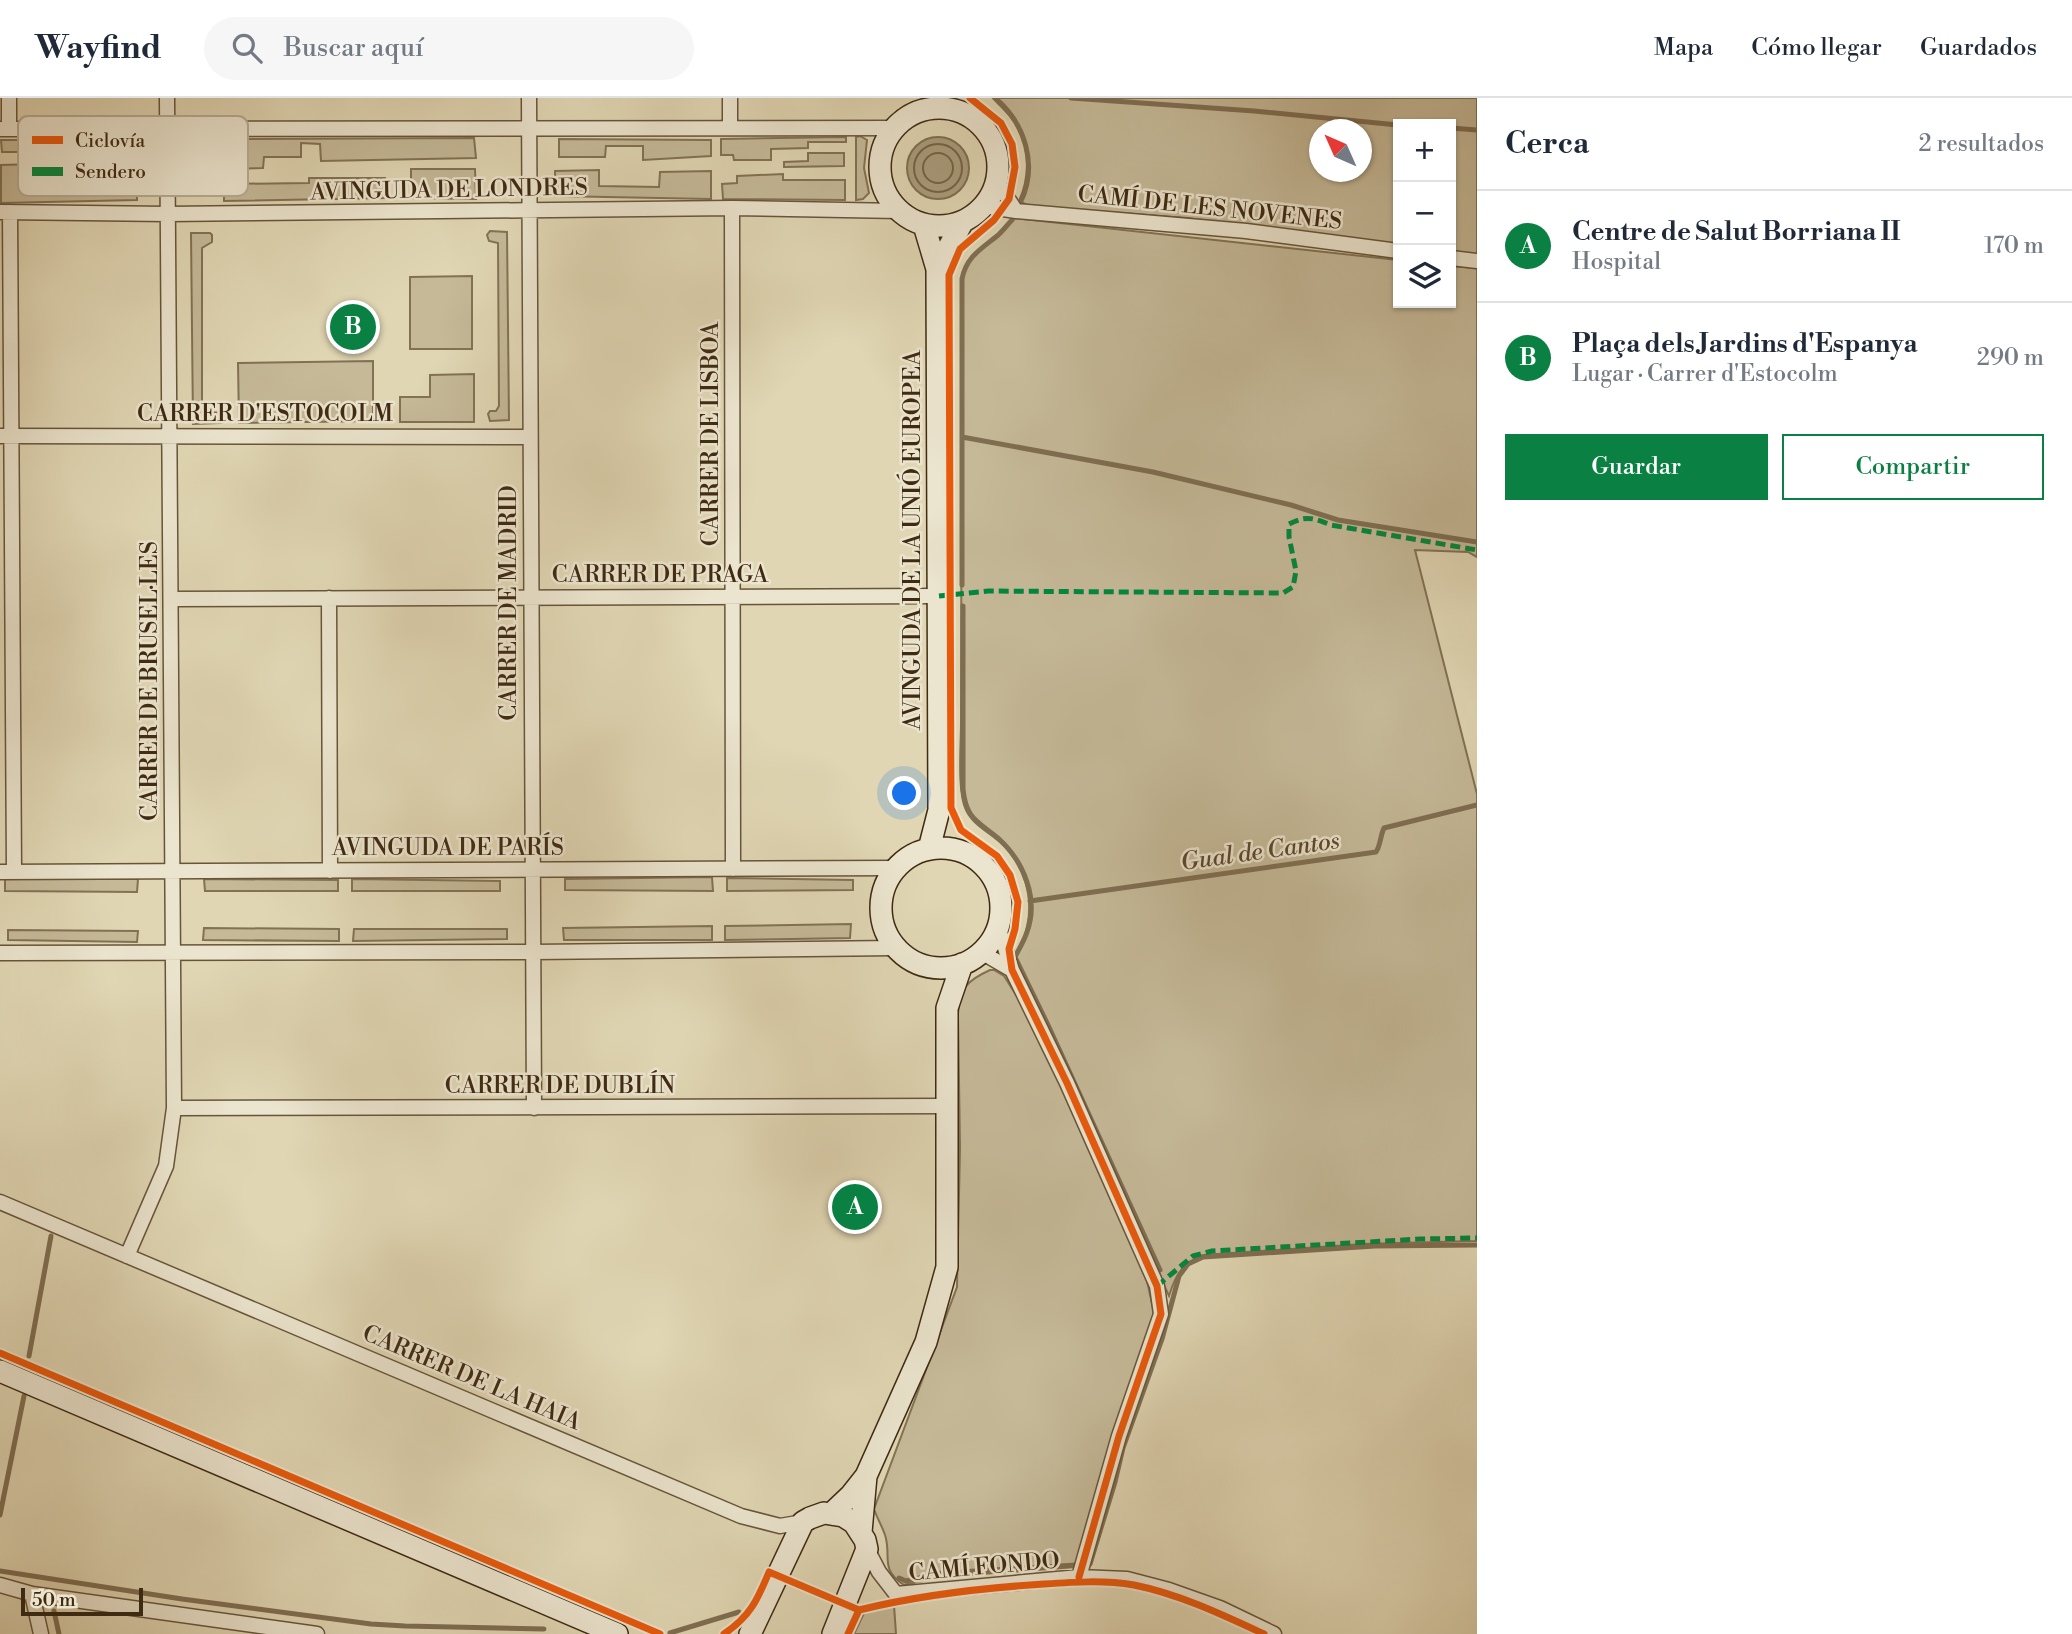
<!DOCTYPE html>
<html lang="es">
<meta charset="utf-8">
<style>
body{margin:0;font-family:"Libre Bodoni",serif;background:#f6f6f7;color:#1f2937}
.controls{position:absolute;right:21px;top:21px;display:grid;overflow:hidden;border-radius:0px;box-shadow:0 2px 5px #0004}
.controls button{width:63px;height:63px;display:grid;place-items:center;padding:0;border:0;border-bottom:2px solid #e0e1e3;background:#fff;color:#1f2937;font:35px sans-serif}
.compass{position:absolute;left:1309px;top:21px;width:63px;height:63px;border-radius:50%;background:#fff;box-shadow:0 2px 5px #0004;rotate:315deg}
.scale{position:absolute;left:21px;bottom:18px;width:122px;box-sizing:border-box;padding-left:7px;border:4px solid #3f2a12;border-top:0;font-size:19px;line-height:24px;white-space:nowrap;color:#3f2a12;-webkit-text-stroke:5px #ebe4ce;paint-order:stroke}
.you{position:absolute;left:905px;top:696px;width:24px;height:24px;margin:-18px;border:5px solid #fff;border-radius:50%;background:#1a73e8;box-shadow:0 0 0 10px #1a73e833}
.badge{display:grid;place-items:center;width:46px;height:46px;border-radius:50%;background:#0b8043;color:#fff;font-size:23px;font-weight:700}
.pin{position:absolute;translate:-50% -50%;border:4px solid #fff;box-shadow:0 2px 7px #0006}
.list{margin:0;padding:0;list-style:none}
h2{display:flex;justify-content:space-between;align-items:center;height:91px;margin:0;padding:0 28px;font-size:30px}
h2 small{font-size:23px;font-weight:400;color:#747a83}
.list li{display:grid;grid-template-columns:46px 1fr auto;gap:21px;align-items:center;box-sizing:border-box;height:112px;padding:0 28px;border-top:2px solid #e0e1e3}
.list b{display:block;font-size:26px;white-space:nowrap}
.list p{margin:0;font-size:23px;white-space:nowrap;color:#747a83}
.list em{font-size:23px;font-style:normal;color:#747a83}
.actions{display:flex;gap:14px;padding:21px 28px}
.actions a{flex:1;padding:16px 0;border:2px solid #0b8043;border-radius:0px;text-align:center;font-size:24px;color:#0b8043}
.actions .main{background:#0b8043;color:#fff}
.icon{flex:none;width:38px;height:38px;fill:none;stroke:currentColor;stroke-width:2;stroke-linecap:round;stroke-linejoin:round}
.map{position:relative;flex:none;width:1477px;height:1536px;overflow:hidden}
header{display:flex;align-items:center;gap:42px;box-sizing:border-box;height:98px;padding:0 35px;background:#fff;border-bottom:2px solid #e0e1e3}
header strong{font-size:33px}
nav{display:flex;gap:38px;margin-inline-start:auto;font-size:24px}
.search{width:490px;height:63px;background:#f6f6f7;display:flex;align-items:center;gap:18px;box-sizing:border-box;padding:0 24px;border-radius:38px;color:#747a83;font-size:26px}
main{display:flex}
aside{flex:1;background:#fff}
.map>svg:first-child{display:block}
.green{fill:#c5b998;stroke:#827255;stroke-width:2;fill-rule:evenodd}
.water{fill:#a99c7c;stroke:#7f6e52;stroke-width:2}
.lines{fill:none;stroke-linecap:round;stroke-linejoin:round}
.shore{stroke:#746347;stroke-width:2}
.stream{stroke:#7f6e52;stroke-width:5}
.street-casing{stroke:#67553a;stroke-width:17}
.secondary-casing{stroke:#3f2a12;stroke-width:24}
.street{stroke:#ebe4ce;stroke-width:14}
.secondary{stroke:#ebe4ce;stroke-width:21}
.quiet{stroke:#00873e;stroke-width:5;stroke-dasharray:10 5;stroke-linecap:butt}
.cycleway-casing{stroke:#ebe4ce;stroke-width:11}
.cycleway{stroke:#e8590c;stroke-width:7}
.labels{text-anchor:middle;stroke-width:5;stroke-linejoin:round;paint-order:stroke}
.street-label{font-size:23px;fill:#3f2a12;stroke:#ebe4ce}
.water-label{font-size:24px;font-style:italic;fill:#5a462c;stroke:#ebe4ce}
.key{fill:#ebe4ce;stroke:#b7ac96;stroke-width:2}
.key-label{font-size:19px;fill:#3f2a12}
</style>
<header>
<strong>Wayfind</strong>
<div class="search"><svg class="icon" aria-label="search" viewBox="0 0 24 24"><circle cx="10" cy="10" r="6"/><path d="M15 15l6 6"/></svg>Buscar aquí</div>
<nav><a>Mapa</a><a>Cómo llegar</a><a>Guardados</a></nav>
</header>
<main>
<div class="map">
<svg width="1477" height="1536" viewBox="0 0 1477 1536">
<rect width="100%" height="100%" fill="#e0d6b3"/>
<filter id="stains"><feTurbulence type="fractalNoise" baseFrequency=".00286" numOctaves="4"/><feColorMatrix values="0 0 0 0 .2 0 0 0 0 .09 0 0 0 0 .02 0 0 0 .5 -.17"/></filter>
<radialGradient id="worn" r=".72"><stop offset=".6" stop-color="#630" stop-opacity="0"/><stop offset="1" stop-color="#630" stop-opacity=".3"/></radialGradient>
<path class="green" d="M993 0H1477V158L1451 154V26H1398V147L1187 120 1029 108 1019 103C1030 79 1030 50 1016 26 1010 17 1000 8 993 0ZM1320 32H1362V74H1320Z
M860 38 867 42 864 70 869 95 863 101 856 102V39Z
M846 39V44H808V50L771 51V62H734L733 57H721V41Z
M474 40 476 60 321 63 320 46 301 45V59H264L263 70 226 71V41Z
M559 41 711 42V58L643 62V48H606L605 59H559Z
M1 42H146L145 71 100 73 99 59 35 60 34 54H2Z
M808 55H844V68L784 69V64L808 63Z
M36 66V77L51 78V97H87L88 86H137V102L1 105V67Z
M411 71H475L476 101 411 100Z
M599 72V88L659 89 660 74 711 73V101L555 98V73Z
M783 76V82H845V102L723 101 722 86 737 85V78Z
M309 80H385V100L224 103V86L309 85Z
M1014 120 1398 162V205H1451V168L1477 170V459L1468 454 1415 452 1477 696V1143L1363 1146 1203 1157C1182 1167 1176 1175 1169 1198L1054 943 1019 871 1015 859C1019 849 1025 840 1027 829 1034 799 1024 766 1001 745 989 734 973 727 966 712 957 694 961 647 961 625L962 181C966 158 981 151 997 137 1003 132 1008 125 1014 120Z
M490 133 507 134 509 322 490 323 488 316 490 313H496L499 308 498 145 489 143 487 137Z
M191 135H210L212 137V144L202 150V310L206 314 223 315 226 319 224 324 220 325 193 326Z
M472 178V251H410V179Z
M373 263V323L239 325 238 265Z
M474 276V324H400V299H430V277Z
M712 779 713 793 565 792V781Z
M727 780 853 782V792L727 793Z
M5 781H138L137 794 5 793Z
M204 781 338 782V793H205Z
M352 781 500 783V793H352Z
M851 826 850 840 725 842V828Z
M712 828V842H564L563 830Z
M204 830 339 831V843L203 842Z
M354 831H507V841L353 843Z
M8 832 138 833 137 844 8 842Z
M990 872H994L1004 878 1022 906 1046 952 1146 1178 1154 1215 1075 1469 941 1479 904 1487C879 1471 892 1458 885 1437 882 1428 877 1420 874 1411L957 1189 960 1050 958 916C960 890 966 883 990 872Z
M894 1507 896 1536H854L865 1513Z"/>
<path class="water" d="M907 70a31 31 0 1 1 62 0a31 31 0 1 1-62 0Z"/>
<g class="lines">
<path class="shore" d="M914 70a24 24 0 1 1 48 0a24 24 0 1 1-48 0Z
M923 70a15 15 0 1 1 30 0a15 15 0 1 1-30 0Z"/>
<path class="stream" d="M995 0C1025 25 1038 67 1021 103
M1071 0 1254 13 1398 27
M1410 26H1429
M1451 30 1477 32
M962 339 1153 374 1291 407 1338 422 1477 444
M962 487V181C966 159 981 151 997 138 1002 134 1007 127 1012 122
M963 508V691C966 722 978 723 999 741 1024 764 1039 801 1027 834 1024 843 1019 851 1015 859L1048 927 1160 1172
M1030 803 1376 754C1381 746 1380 738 1384 730L1477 707
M29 1258 51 1138
M0 1417 24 1298
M1090 1466 1115 1384 1123 1350 1162 1241 1179 1178 1188 1166 1203 1159 1375 1148 1477 1147
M0 1473 182 1501 371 1526 405 1528 544 1531
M899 1480 906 1483 942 1475 1077 1467
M54 1513 59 1536
M670 1535 739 1514"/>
<defs>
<path id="street" d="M9 0V31
M529 0 534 1010
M730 0V30
M0 31 895 30
M984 108 1016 113 997 84
M732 110 733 771
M1016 113 1246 133 1398 153
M0 114 168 116 732 110 899 113
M10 114 14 774
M1451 160 1477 163
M0 338 530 339
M329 500 330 773
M171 501 939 498
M0 774 896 770
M998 828 1012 872 1067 985 1157 1188 1161 1216 1119 1338 1079 1479
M981 854 1012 872
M0 855 533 854 896 850
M174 1010 947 1008
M0 1104 741 1418 780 1428 803 1424
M127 1158 166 1068 174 1010 167 0
M867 1451 879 1474 896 1496 1079 1479 1127 1481 1169 1492 1220 1510 1274 1536
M0 1487 32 1496 317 1536
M32 1496 41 1536"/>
<path id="secondary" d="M880 69a59 59 0 1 1 118 0a59 59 0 1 1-118 0Z
M924 127 937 171 939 712 929 751
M937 171 962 125
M881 810a60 60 0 1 1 120 0a60 60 0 1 1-120 0Z
M0 1273 617 1536
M832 1415 851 1397 866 1378 926 1244 947 1169V910L962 866
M861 1434 866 1378
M750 1536 803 1424 810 1420 824 1415 843 1418 854 1425 865 1442 867 1451 833 1536"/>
</defs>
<use href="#street" class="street-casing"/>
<use href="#secondary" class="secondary-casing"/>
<use href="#street" class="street"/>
<use href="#secondary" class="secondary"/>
<path class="quiet" d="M939 498 988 493 1283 495 1293 489 1296 473 1289 439V426C1307 417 1313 420 1331 427L1477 452
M1157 1188 1193 1158 1212 1153 1420 1141 1477 1140"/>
<defs>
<path id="cycleway" d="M970 0 1001 25 1012 46 1015 69 1009 101 994 122 960 151 949 177 951 710 961 732 997 758 1010 777 1018 804 1015 831 1009 851 1012 872 1067 985 1157 1188 1161 1216 1119 1338 1079 1479
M0 1255 660 1536
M859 1512C920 1497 981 1490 1044 1486 1074 1484 1104 1482 1134 1487 1179 1496 1223 1517 1264 1536
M724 1536C750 1518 757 1503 769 1474L859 1512 848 1536"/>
</defs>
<use href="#cycleway" class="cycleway-casing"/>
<use href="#cycleway" class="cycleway"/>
</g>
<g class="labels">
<g class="street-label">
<text transform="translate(449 91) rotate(-1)" y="8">AVINGUDA DE LONDRES</text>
<text transform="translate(1210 109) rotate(6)" y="8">CAMÍ DE LES NOVENES</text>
<text x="265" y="323">CARRER D'ESTOCOLM</text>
<text transform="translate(710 336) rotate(-90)" y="8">CARRER DE LISBOA</text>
<text transform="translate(912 442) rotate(-90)" y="8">AVINGUDA DE LA UNIÓ EUROPEA</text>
<text x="660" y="484">CARRER DE PRAGA</text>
<text transform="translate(508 505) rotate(-90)" y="8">CARRER DE MADRID</text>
<text transform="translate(149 583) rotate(-90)" y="8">CARRER DE BRUSEL·LES</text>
<text x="448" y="757">AVINGUDA DE PARÍS</text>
<text x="560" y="995">CARRER DE DUBLÍN</text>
<text transform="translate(472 1279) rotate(23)" y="8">CARRER DE LA HAIA</text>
<text transform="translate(984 1468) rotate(-5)" y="8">CAMÍ FONDO</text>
</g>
<g class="water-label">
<text transform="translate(1260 753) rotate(-8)" y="8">Gual de Cantos</text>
</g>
</g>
<rect x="18" y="18" width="230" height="80" rx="10" class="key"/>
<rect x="32" y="38" width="31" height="8" fill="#e8590c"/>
<rect x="32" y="69" width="31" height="9" fill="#00873e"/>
<g class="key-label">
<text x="75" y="49">Ciclovía</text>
<text x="75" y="80">Sendero</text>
</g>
<rect width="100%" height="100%" filter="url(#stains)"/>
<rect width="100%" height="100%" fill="url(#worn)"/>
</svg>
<div class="controls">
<button>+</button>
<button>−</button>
<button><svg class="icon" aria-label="layers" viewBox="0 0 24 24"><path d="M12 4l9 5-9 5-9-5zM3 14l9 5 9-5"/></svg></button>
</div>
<svg class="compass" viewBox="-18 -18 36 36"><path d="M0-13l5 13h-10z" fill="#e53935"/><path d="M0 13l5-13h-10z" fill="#747a83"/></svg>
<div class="scale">50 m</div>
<div class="you"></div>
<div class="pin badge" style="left:855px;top:1109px">A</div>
<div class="pin badge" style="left:353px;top:229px">B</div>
</div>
<aside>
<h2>Cerca<small>2 resultados</small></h2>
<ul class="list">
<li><span class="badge">A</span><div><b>Centre de Salut Borriana II</b><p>Hospital</p></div><em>170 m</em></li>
<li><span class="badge">B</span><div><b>Plaça dels Jardins d'Espanya</b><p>Lugar · Carrer d'Estocolm</p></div><em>290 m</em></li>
</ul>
<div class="actions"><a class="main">Guardar</a><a>Compartir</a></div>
</aside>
</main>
